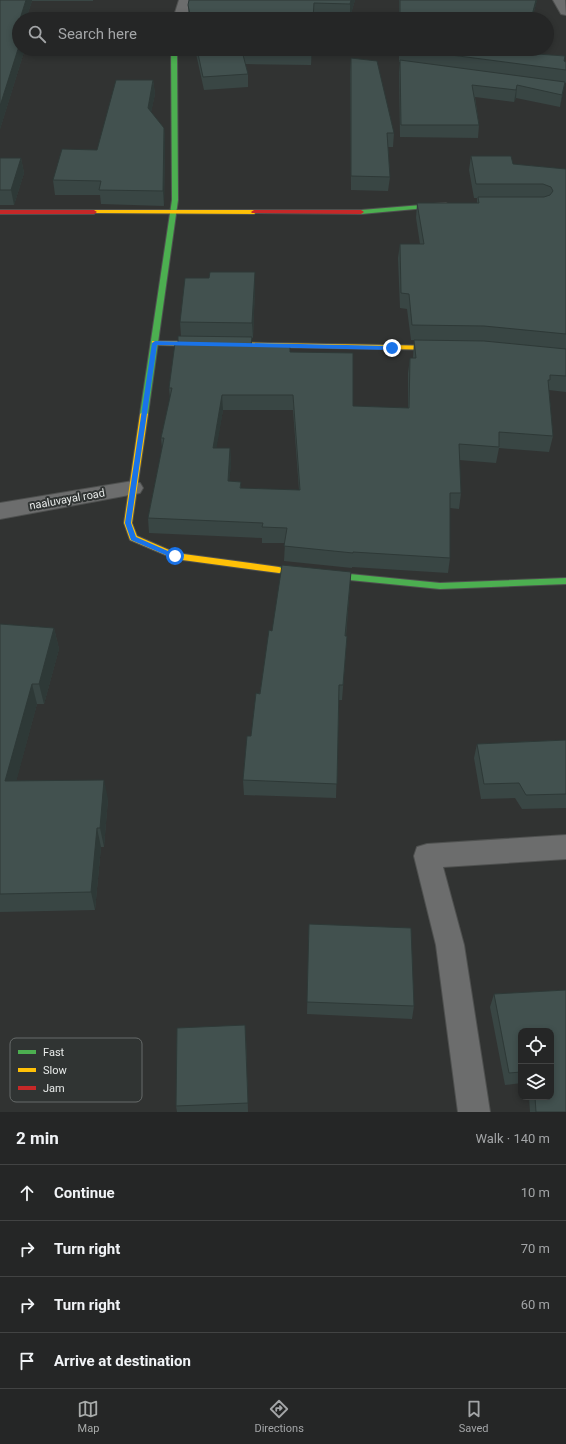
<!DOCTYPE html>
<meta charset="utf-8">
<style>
body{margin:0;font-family:Roboto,sans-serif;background:#313232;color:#f1f3f6}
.controls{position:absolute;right:12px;bottom:12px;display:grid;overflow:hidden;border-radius:8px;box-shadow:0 2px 6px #0003}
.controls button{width:36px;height:36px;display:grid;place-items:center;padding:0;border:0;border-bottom:1px solid #424343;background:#252626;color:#f1f3f6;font:20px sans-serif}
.stop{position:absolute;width:12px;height:12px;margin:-9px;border:3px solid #1a73e8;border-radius:50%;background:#fff}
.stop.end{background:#1a73e8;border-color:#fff;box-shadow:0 1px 4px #0008}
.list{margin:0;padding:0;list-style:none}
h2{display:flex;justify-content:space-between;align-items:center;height:52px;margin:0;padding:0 16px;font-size:17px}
h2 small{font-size:13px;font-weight:400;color:#a3a5a7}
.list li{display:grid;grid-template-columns:26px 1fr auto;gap:12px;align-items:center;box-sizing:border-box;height:56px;padding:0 16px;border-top:1px solid #424343}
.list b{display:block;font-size:15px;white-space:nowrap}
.list em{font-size:13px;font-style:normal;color:#a3a5a7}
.icon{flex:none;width:22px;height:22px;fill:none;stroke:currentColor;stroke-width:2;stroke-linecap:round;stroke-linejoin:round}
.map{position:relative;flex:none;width:566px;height:1112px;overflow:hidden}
.search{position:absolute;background:#252626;box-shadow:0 2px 6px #0003;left:12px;right:12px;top:12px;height:44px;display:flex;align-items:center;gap:10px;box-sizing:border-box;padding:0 14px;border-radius:22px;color:#a3a5a7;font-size:15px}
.sheet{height:276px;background:#252626}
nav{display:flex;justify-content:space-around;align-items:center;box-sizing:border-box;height:56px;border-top:1px solid #424343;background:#252626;font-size:11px;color:#a3a5a7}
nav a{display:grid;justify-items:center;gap:2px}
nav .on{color:#a8abaa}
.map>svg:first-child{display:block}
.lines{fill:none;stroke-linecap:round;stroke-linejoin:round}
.street-casing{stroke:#4e504f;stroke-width:2}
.fast-casing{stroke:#4e504f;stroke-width:2}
.slow-casing{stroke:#4e504f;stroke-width:2}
.jam-casing{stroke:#4e504f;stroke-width:2}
.street{fill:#6c6d6d;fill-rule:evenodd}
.fast{fill:#4caf50;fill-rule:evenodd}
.slow{fill:#ffc107;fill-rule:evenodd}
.jam{fill:#c62828;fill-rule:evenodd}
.wall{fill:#394644;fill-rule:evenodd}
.shaded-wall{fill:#2e3937}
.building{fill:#42514f;stroke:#2e3937;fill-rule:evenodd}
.route{fill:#1a73e8}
.labels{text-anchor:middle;stroke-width:4;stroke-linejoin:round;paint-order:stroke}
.street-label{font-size:11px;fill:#e8ebea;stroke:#303433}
.key{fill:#303433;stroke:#676b6a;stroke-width:1}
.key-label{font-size:11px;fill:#e8ebea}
</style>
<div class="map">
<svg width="566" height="1112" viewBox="0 0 566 1112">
<rect width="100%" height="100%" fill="#313332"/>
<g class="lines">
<defs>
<path id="street" d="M179 0H191L187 19H173Z
M553 0H565L566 15 561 14Z
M133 481 140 483 143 488 140 493 0 519V503Z
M566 835V859L443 867 464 945 490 1112H458L436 945 414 856 417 847 427 844Z"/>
<path id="fast" d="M171 49H177L178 200 148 414 144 417 140 414 172 200Z
M446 203 449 205 448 206 361 214 358 212 361 210Z
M279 567 440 583 566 578V584L440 589 279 573 274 570Z"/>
<path id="slow" d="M94 210H254L257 212 254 214 92 213 91 212Z
M152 341 443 346 447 348 443 350 155 345H152Z
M144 411 148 414 132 523 137 536 176 553 279 567 284 570 282 572 279 573 175 559 130 540 124 523 140 414Z"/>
<path id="jam" d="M0 210H94L97 212 94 214H0Z
M254 210H361L364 212 361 214 252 213 251 212Z"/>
</defs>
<use href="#street" class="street-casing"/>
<use href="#fast" class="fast-casing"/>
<use href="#slow" class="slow-casing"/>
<use href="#jam" class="jam-casing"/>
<use href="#street" class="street"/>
<use href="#fast" class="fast"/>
<use href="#slow" class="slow"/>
<use href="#jam" class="jam"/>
</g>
<path class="wall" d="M0 0H93V1H32L26 19H19V49H23L24 52 0 129Z
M355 0 350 17 314 16V19H189L188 5Z
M399 0H537L532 19H399Z
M195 49H312L311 65 245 64 248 74V87L204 90Z
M399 49H525L524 53 565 56 564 61 566 62V83H565L560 107 516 98 514 102 475 97 479 125 478 138 400 137 399 72 400 62H399Z
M351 58 394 133 393 147H388L390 177 388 191 351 190 350 72Z
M153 80 155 94 151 112 164 128 165 142 164 206 101 204 100 195H55L53 180 97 150Z
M471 156 513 164 566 169V392L549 390 553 436 549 452 499 448 496 463 459 460 461 493 459 509 450 508V558L448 573 352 567V568L284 561 285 543H262V538L149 533 148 518 162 448 161 438 170 398 169 388 178 343 181 336 180 322 255 287 253 338H252V345L290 352 353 406 408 408V373L410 358H413L414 340H411L407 309 400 308 398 258 400 244H420L416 218 417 203H477V198H474L469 170ZM223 410H293L299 490 241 488V482L229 481 231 464 230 448H216Z
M0 158H21L24 173 14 205H0Z
M351 572 346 636H347L342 700H339L336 798 244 795 243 780 251 736 272 631Z
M0 624 54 628 59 649 44 704H37L16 781 108 799 104 847H101L95 910 0 912Z
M566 740V808L522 809 515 798 481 799 474 758 477 744Z
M309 924 414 1006 412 1019 307 1014Z
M566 990V1112H530L529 1097H551V1031H521V1083L505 1085 490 1007 494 994Z
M246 1037 248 1112H177L176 1106Z"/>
<path class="shaded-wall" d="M26 0H32V1L26 19H20Z
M351 0H355L350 17V4Z
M536 0H537L532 19H531Z
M19 21V43L15 35Z
M19 46V49H23L24 52 0 129V106Z
M311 49H312L311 65Z
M153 80 155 94 149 122 148 108Z
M565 82 563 94 560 107 562 95Z
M517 85 516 98 514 102 516 90Z
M164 128 165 142 164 206 163 191Z
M21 158 24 173 14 205 11 190Z
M255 272V287L253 338 252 323Z
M222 395 223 410 214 463 213 448Z
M230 448 231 464 228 497V481Z
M351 572 350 587 344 651 345 636Z
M54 628 59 649 44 704 39 684Z
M32 684 37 704 11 801 5 781Z
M104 780 108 799 104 847 100 828Z
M97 828 101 847 95 910 91 892Z"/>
<path class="building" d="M0 0H26L20 19H19V21L15 35 19 37V46L0 106Z
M189 0H351L350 4 314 3 313 19H191L188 5Z
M400 0H536L531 19H400Z
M197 49H311V52L242 51 248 74 203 77Z
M405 49H524L523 53 565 56 564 61 566 62V70Z
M351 58 377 61 394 133H387L390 177 351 176Z
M400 60 565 82 562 95 517 85 516 90 472 85 479 125H401Z
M116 80H153L148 108 164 128 163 191 99 190 101 181 53 180 62 149 97 150Z
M471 156H511L513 164 566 169V334L484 326 412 325 409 294 401 293 400 244H424L417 203H479L478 197H544L550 195 553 191 551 187 543 184H476Z
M0 158H21L11 190H0Z
M210 272H255L252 323 180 322 185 278H209Z
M178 336 252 337 251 345 290 346V352L353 353V406L409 408 410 358H416L414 340 484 341 566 349V376L550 375V380H548L553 436 499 432V447L459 444 461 493H450V558L353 552V553L284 546 287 528 262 527 263 523 148 518 164 438H161L172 388H169L175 343H178ZM222 395H293L300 490 240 488 241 482 228 481 230 448H213Z
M282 565 351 572 345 636H347L343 685H339L337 784 243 780 247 736H251L256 693 260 694 269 630 272 631Z
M0 624 54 628 39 684H32L5 781 104 780 100 828H97L91 892 0 894Z
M566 740V794L526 795 519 783 484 784 477 744Z
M309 924 411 928 414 1006 307 1002Z
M566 990V1112H536L535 1097H551V1031H521V1072L509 1073 494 994Z
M245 1025 248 1103 176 1106 177 1028Z"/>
<path class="route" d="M155 341 392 346 394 348 392 350 157 345 131 523 136 537 177 555 178 556 175 559 131 540 125 523 152 343Z"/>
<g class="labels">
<g class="street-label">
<text transform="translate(67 499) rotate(-10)" y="4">naaluvayal road</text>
</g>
</g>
<rect x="10" y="1038" width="132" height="64" rx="6" class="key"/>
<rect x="18" y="1050" width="18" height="4" fill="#4caf50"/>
<rect x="18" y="1068" width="18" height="4" fill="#ffc107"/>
<rect x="18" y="1086" width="18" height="4" fill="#c62828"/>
<g class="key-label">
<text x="43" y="1056">Fast</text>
<text x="43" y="1074">Slow</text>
<text x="43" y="1092">Jam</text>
</g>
</svg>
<div class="controls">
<button><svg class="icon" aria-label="locate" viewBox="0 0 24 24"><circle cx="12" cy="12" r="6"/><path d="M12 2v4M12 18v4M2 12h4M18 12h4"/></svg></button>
<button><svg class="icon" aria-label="layers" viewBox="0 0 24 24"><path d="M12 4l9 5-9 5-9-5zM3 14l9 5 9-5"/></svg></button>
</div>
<div class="stop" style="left:175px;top:556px"></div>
<div class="stop end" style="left:392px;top:348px"></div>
<div class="search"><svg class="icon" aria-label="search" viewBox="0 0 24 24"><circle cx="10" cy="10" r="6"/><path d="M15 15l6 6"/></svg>Search here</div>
</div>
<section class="sheet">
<h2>2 min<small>Walk · 140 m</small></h2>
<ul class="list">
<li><svg class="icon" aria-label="ahead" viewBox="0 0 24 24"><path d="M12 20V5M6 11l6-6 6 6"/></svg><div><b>Continue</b></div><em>10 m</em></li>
<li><svg class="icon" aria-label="right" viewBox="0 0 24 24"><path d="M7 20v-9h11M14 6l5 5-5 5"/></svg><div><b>Turn right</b></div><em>70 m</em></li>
<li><svg class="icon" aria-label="right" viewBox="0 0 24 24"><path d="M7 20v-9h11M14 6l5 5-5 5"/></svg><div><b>Turn right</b></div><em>60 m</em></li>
<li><svg class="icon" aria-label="arrive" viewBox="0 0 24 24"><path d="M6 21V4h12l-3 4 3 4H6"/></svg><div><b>Arrive at destination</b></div></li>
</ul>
</section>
<nav>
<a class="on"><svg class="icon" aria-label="map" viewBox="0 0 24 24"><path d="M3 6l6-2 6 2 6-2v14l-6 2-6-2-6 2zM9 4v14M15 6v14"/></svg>Map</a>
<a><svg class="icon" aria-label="directions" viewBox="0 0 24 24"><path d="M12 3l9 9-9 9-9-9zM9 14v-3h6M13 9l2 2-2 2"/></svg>Directions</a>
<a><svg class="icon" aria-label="saved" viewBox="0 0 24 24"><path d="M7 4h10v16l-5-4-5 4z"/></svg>Saved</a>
</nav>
